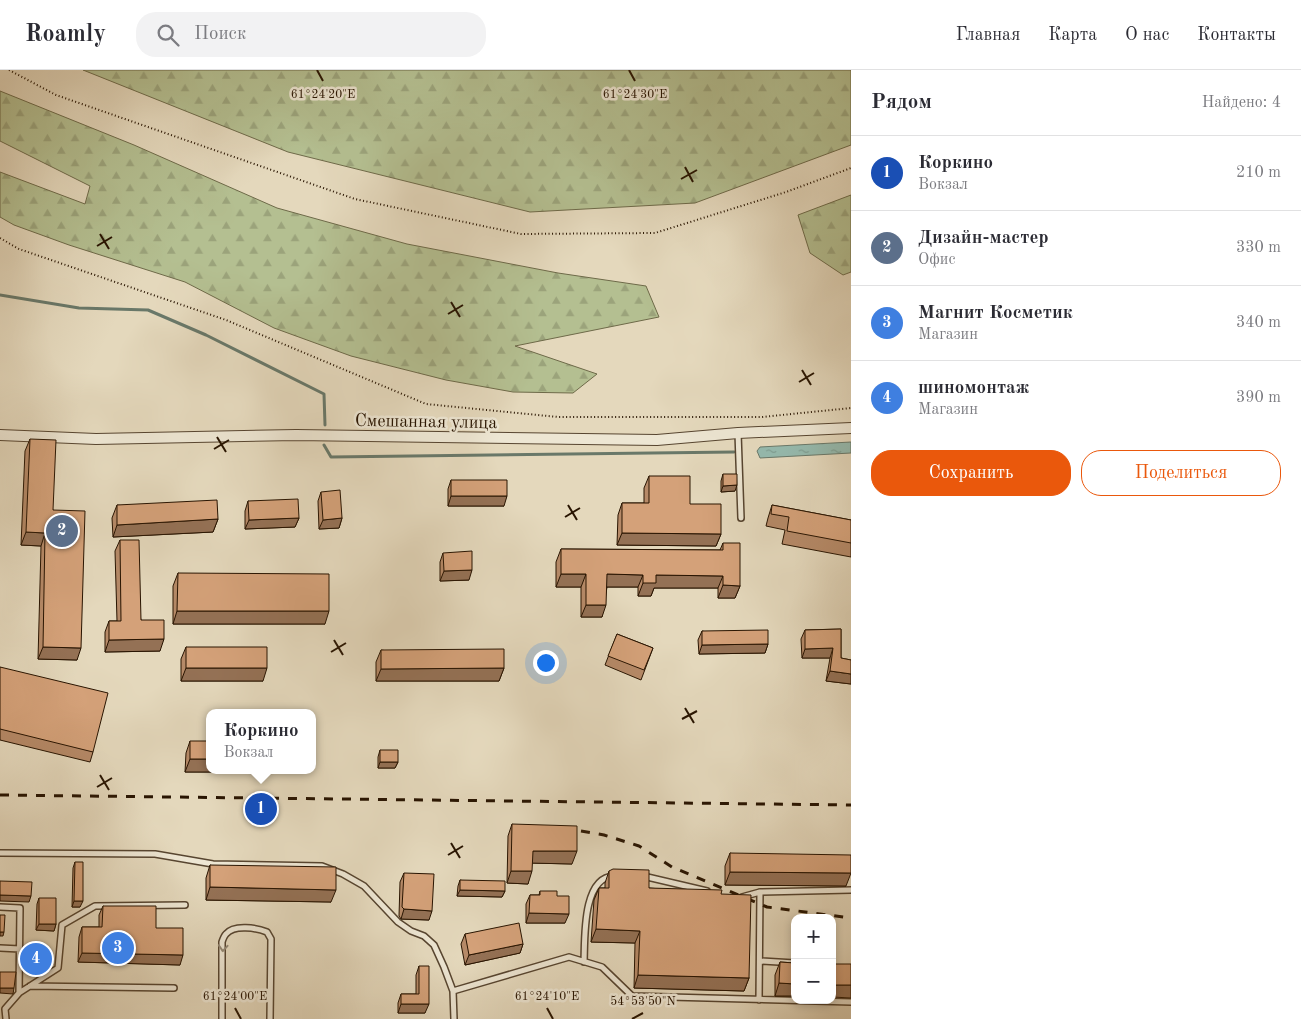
<!DOCTYPE html>
<html lang="ru">
<meta charset="utf-8">
<style>
body{margin:0;font-family:"Old Standard TT",serif;background:#f2f2f3;color:#2b2b33}
.controls{position:absolute;right:15px;bottom:15px;display:grid;overflow:hidden;border-radius:10px;box-shadow:0 2px 8px #0003}
.controls button{width:45px;height:45px;display:grid;place-items:center;padding:0;border:0;border-bottom:1px solid #e1e1e2;background:#fff;color:#2b2b33;font:25px sans-serif}
.you{position:absolute;left:545px;top:592px;width:18px;height:18px;margin:-12px;border:4px solid #fff;border-radius:50%;background:#1a73e8;box-shadow:0 0 0 8px #1a73e833}
.badge{display:grid;place-items:center;width:32px;height:32px;border-radius:50%;background:#ea580c;color:#fff;font-size:16px;font-weight:700}
.pin{position:absolute;translate:-50% -50%;border:2px solid #fff;box-shadow:0 1px 5px #0006}
.popup{position:absolute;left:206px;top:639px;width:110px;height:65px;box-sizing:border-box;display:grid;place-content:center;border-radius:10px;background:#fff;filter:drop-shadow(0 1px 4px #0005);font-size:16px;white-space:nowrap;color:#7c7c81}
.popup b{font-size:19px;color:#2b2b33}
.popup::after{content:'';position:absolute;left:50%;top:100%;margin-left:-10px;border:10px solid transparent;border-top-color:#fff}
.list{margin:0;padding:0;list-style:none}
h2{display:flex;justify-content:space-between;align-items:center;height:65px;margin:0;padding:0 20px;font-size:21px}
h2 small{font-size:16px;font-weight:400;color:#7c7c81}
.list li{display:grid;grid-template-columns:32px 1fr auto;gap:15px;align-items:center;box-sizing:border-box;height:75px;padding:0 20px;border-top:1px solid #e1e1e2}
.list b{display:block;font-size:19px;white-space:nowrap}
.list p{margin:0;font-size:16px;white-space:nowrap;color:#7c7c81}
.list em{font-size:16px;font-style:normal;color:#7c7c81}
.actions{display:flex;gap:10px;padding:15px 20px}
.actions a{flex:1;padding:11px 0;border:1px solid #ea580c;border-radius:20px;text-align:center;font-size:18px;color:#ea580c}
.actions .main{background:#ea580c;color:#fff}
.icon{flex:none;width:28px;height:28px;fill:none;stroke:currentColor;stroke-width:2;stroke-linecap:round;stroke-linejoin:round}
.map{position:relative;flex:none;width:851px;height:949px;overflow:hidden}
header{display:flex;align-items:center;gap:30px;box-sizing:border-box;height:70px;padding:0 25px;background:#fff;border-bottom:1px solid #e1e1e2}
header strong{font-size:24px}
nav{display:flex;gap:28px;margin-inline-start:auto;font-size:18px}
.search{width:350px;height:45px;background:#f2f2f3;display:flex;align-items:center;gap:12px;box-sizing:border-box;padding:0 18px;border-radius:20px;color:#7c7c81;font-size:19px}
main{display:flex}
aside{flex:1;background:#fff}
.map>svg:first-child{display:block}
.forest{fill:url(#forest-firs);stroke:#6e6a49}
.water{fill:url(#water-ripples);stroke:#697869}
.lines{fill:none;stroke-linecap:round;stroke-linejoin:round}
.stream{stroke:#697869;stroke-width:3}
.service-casing{stroke:#574530;stroke-width:8}
.minor-casing{stroke:#574530;stroke-width:12}
.path{stroke:#281401;stroke-width:2;stroke-dasharray:1 2.5;stroke-linecap:butt}
.service{stroke:#ede6d3;stroke-width:5}
.minor{stroke:#ede6d3;stroke-width:10}
.rail{stroke:#281401;stroke-width:3;stroke-dasharray:9 9;stroke-linecap:butt}
.wall{fill:#b68a68;stroke:#281401}
.shaded-wall{fill:#947155;stroke:#281401}
.building{fill:#d4a179;stroke:#281401}
.oneway{stroke:#948874}
.ticks{fill:none;stroke:#281401;stroke-width:2}
.labels{text-anchor:middle;stroke-width:5;stroke-linejoin:round;paint-order:stroke}
.street-label{font-size:18px;fill:#281401;stroke:#ede6d3}
.ticks-label{font-size:12px;text-anchor:middle;fill:#281401;stroke:#ede6d3;stroke-width:5;stroke-linejoin:round;paint-order:stroke}
</style>
<header>
<strong>Roamly</strong>
<div class="search"><svg class="icon" aria-label="search" viewBox="0 0 24 24"><circle cx="10" cy="10" r="6"/><path d="M15 15l6 6"/></svg>Поиск</div>
<nav><a>Главная</a><a>Карта</a><a>О нас</a><a>Контакты</a></nav>
</header>
<main>
<div class="map">
<svg width="851" height="949" viewBox="0 0 851 949">
<defs>
<pattern id="forest-firs" width="22" height="20" patternUnits="userSpaceOnUse" patternTransform="scale(1.25)"><rect width="22" height="20" fill="#b4bf91"/><path d="M5 1l3.5 6h-7zM16 11l3.5 6h-7z" fill="#9ba37b"/></pattern>
<pattern id="water-ripples" width="26" height="14" patternUnits="userSpaceOnUse" patternTransform="scale(1.25)"><rect width="26" height="14" fill="#95baae"/><path d="M2 4q2-2 4 0t4 0M15 11q2-2 4 0t4 0" fill="none" stroke="#809f94"/></pattern>
</defs>
<rect width="100%" height="100%" fill="#e4d8bc"/>
<filter id="stains"><feTurbulence type="fractalNoise" baseFrequency=".004" numOctaves="4"/><feColorMatrix values="0 0 0 0 .2 0 0 0 0 .09 0 0 0 0 .02 0 0 0 .5 -.17"/></filter>
<radialGradient id="worn" r=".72"><stop offset=".6" stop-color="#630" stop-opacity="0"/><stop offset="1" stop-color="#630" stop-opacity=".3"/></radialGradient>
<path class="forest" d="M83 0H851V75L695 133 530 142 288 82Z
M0 21 134 75 277 138 407 174 558 203 646 216 659 247 515 276 597 304 573 323 513 322 446 310 351 286 274 258 185 212 69 175 14 155 0 147V102L85 134 90 116 0 71Z
M851 125V202L843 205 810 183 798 145Z"/>
<path class="water" d="M851 372V383L760 388 757 381 760 377Z"/>
<g class="lines">
<path class="stream" d="M0 225 79 238 148 240 206 265 324 324 325 355
M324 375 331 387 734 382"/>
<defs>
<path id="service" d="M738 363 741 448
M0 783 155 784 213 794 322 796 343 804 364 816 398 852 411 861 424 866 434 875 444 897 453 921 454 949
M643 806 707 821
M742 827 760 822 851 820
M0 837 20 838 19 923 5 939 6 949
M0 878 20 879
M760 891 795 893
M584 892C585 869 582 807 614 806
M30 916 174 918
M453 921 569 887 602 897 632 926 851 932
M19 923 58 898 62 855 95 836 185 835
M759 930 760 822
M222 949V872C223 869 224 866 226 864 234 854 257 858 267 862L271 869 270 949"/>
<path id="minor" d="M0 365 96 369 296 365 657 370 738 363 851 358"/>
</defs>
<use href="#service" class="service-casing"/>
<use href="#minor" class="minor-casing"/>
<path class="path" d="M9 0 56 25 355 129 521 164 655 163 786 122 851 98
M0 168 19 179 226 250 426 334 558 347H762L851 338"/>
<use href="#service" class="service"/>
<use href="#minor" class="minor"/>
<path class="rail" d="M0 725 851 735
M581 761 604 765 639 776 672 797 767 837 851 848"/>
</g>
<path class="wall" d="M30 369 53 440 77 590 38 589 41 476 21 475 25 381Z
M723 404 735 421 721 422V411Z
M649 406 690 434 721 464 716 476 617 475 618 445 622 433H644V418Z
M451 410 504 436H448V419Z
M321 422 342 448 339 458 319 459 318 431Z
M248 431 299 448 295 457 245 459V441Z
M117 435 218 449 213 462 113 467 112 448Z
M772 435 851 450V487L782 474 785 460 766 456 768 448Z
M120 470 141 550 160 581 105 582V562L109 551H117L115 481Z
M723 473 740 516 735 528H718V518H654L651 526H638V517H607L602 547H581V517H556V492L561 479 720 480Z
M443 483 469 510 440 511V492Z
M178 503 325 554H173V516Z
M841 559V588L851 590V614L826 611 830 588H802L801 569 805 560Z
M702 561 768 574 765 583 699 584 698 570Z
M617 564 653 578 641 610 605 595Z
M186 577 263 611H181V589Z
M381 580 504 598 499 611H376V592Z
M0 597 93 682 90 692 0 670Z
M190 671 210 700H273V702H185L186 683Z
M380 680 398 692 395 698H378V687Z
M512 754 572 794 532 793 528 814 507 813 508 766Z
M730 783 846 816 725 815V796Z
M75 792 80 837H72L73 798Z
M210 795 331 832 206 830V808Z
M609 801 649 818 721 824 749 908 744 921 634 918 635 873 591 872 594 830 599 818H605V813Z
M404 803 429 850 401 849 399 846 400 812Z
M460 810 505 821 502 827 457 826 458 816Z
M540 821 565 853H526V834L530 825H539Z
M39 828 56 854 54 861 36 860 37 834Z
M103 836 156 858 180 895 78 892 79 867 82 857H99V845Z
M465 864 523 874 520 883 465 895 461 874Z
M780 892 795 893V926H775V905Z
M419 896 425 943H398V933L401 924H416V905Z"/>
<path class="shaded-wall" d="M737 415 735 421 721 422 723 416Z
M451 426H507L504 436H448Z
M299 448 295 457 245 459 249 450Z
M342 448 339 458 319 459 323 450Z
M218 449 213 462 113 467 117 455Z
M26 462 45 463 41 476 21 475Z
M622 463 721 464 716 476 617 475Z
M472 500 469 510 440 511 444 501Z
M561 504H586L581 517H556Z
M607 504 643 505 638 517H602Z
M656 505 723 506 718 518H654L651 526H638L643 513Z
M723 515 740 516 735 528H718Z
M586 535H606L602 547H581Z
M177 541H329L325 554H173Z
M164 569 160 581 105 582 109 570Z
M768 574 765 583 699 584 702 575Z
M43 577 81 578 77 590 38 589Z
M833 578 830 588H802L805 579Z
M186 598H267L263 611H181Z
M504 598 499 611H376L381 599Z
M830 601 851 604V614L826 611Z
M190 689H210V700H273V702H185Z
M380 692H398L395 698H378Z
M533 781H577L572 794 528 793Z
M511 801H532L528 814 507 813Z
M730 802 851 803 846 816 725 815Z
M210 817 336 820 331 832 206 830Z
M460 820 505 821 502 827 457 826Z
M0 825 31 826 29 832 0 831Z
M74 831H83L80 837H72Z
M404 839 432 841 429 850 401 849Z
M529 843 569 844 565 853H526Z
M39 854H56L54 861 36 860Z
M596 859 640 861 635 873 591 872Z
M0 862H4L3 866H0Z
M523 874 520 883 465 895 469 885Z
M82 883 183 885 180 895 78 892Z
M638 905 749 908 744 921 634 918Z
M779 913 795 914V926H775Z
M832 915H851V928L832 927Z
M0 918H14L13 924 0 923Z
M401 934H429L425 943H398Z"/>
<path class="building" d="M30 369 56 370 53 440 85 441 81 578 43 577 45 463 26 462Z
M723 404H737V415L723 416Z
M649 406H690V434H721V464L622 463V433H649Z
M451 410H507V426H451Z
M340 420 342 448 323 450 321 422Z
M298 429 299 448 249 450 248 431Z
M217 430 218 449 117 455V435Z
M772 435 851 450V473L787 461 789 447 771 444Z
M120 470H139L141 550H164V569L109 570V551H121Z
M723 473H740V516L723 515V506L656 505V513H643V505L607 504 606 535H586V504H561V479L723 480Z
M472 481V500L444 501 443 483Z
M178 503 329 504V541H177Z
M841 559V588L851 590V604L830 601 833 578 805 579V560Z
M768 560V574L702 575V561Z
M617 564 653 578 644 600 608 586Z
M186 577H267V598H186Z
M504 579V598L381 599V580Z
M0 597 108 623 93 682 0 659Z
M190 671H210V689H190Z
M380 680H398V692H380Z
M512 754 577 756V781H533L532 801H511Z
M730 783 851 785V803L730 802Z
M75 792H83V831H74Z
M210 795 336 797V820L210 817Z
M613 799 649 800V818L722 820 721 824 751 825 749 908 638 905 640 861 596 859 599 818H609V801Z
M404 803 434 804 432 841 404 839 402 837Z
M460 810 505 811V821L460 820Z
M0 811 32 812 31 826 0 825Z
M540 821H557V826H569V844L529 843 530 825H540Z
M39 828H56V854H39Z
M103 836H156V858H183V885L82 883V857H102Z
M0 845H5L4 862H0Z
M519 853 523 874 469 885 465 864Z
M780 892 795 893V914L779 913Z
M832 894H851V915H832Z
M419 896H429V934H401V924H419Z
M0 902H16L14 918H0Z"/>
<defs><path id="oneway-chevron" d="M-2-3.5L2.5 0L-2 3.5" fill="none" stroke-width="1.6" stroke-linecap="round" stroke-linejoin="round" transform="scale(1.25)"/></defs>
<use class="oneway" href="#oneway-chevron" transform="translate(223 878) rotate(94)"/>
<path class="ticks" d="M317 0 323 11M629 0 635 11M685 97 693 112M681 109 697 100M100 164 109 179M97 176 112 167M451 232 460 247M448 244 463 235M802 300 811 315M799 312 814 303M217 367 226 382M214 379 229 370M568 435 577 450M565 447 580 438M334 570 343 585M331 582 346 573M685 638 694 653M682 649 697 641M100 705 109 720M97 717 112 708M451 773 460 788M448 785 463 776M235 938 241 949M547 938 553 949M632 949 643 943"/>
<g class="labels">
<g class="street-label">
<text transform="translate(426 351) rotate(1)" y="6">Смешанная улица</text>
</g>
</g>
<g class="ticks-label">
<text x="323" y="28">61°24'20"E</text>
<text x="635" y="28">61°24'30"E</text>
<text x="235" y="930">61°24'00"E</text>
<text x="547" y="930">61°24'10"E</text>
<text x="643" y="935">54°53'50"N</text>
</g>
<rect width="100%" height="100%" filter="url(#stains)"/>
<rect width="100%" height="100%" fill="url(#worn)"/>
</svg>
<div class="controls">
<button>+</button>
<button>−</button>
</div>
<div class="you"></div>
<div class="pin badge" style="left:261px;top:739px;background:#1a4fb4">1</div>
<div class="popup"><b>Коркино</b>Вокзал</div>
<div class="pin badge" style="left:62px;top:461px;background:#5c6f8a">2</div>
<div class="pin badge" style="left:118px;top:878px;background:#3f7fe0">3</div>
<div class="pin badge" style="left:36px;top:889px;background:#3f7fe0">4</div>
</div>
<aside>
<h2>Рядом<small>Найдено: 4</small></h2>
<ul class="list">
<li><span class="badge" style="background:#1a4fb4">1</span><div><b>Коркино</b><p>Вокзал</p></div><em>210 m</em></li>
<li><span class="badge" style="background:#5c6f8a">2</span><div><b>Дизайн-мастер</b><p>Офис</p></div><em>330 m</em></li>
<li><span class="badge" style="background:#3f7fe0">3</span><div><b>Магнит Косметик</b><p>Магазин</p></div><em>340 m</em></li>
<li><span class="badge" style="background:#3f7fe0">4</span><div><b>шиномонтаж</b><p>Магазин</p></div><em>390 m</em></li>
</ul>
<div class="actions"><a class="main">Сохранить</a><a>Поделиться</a></div>
</aside>
</main>
